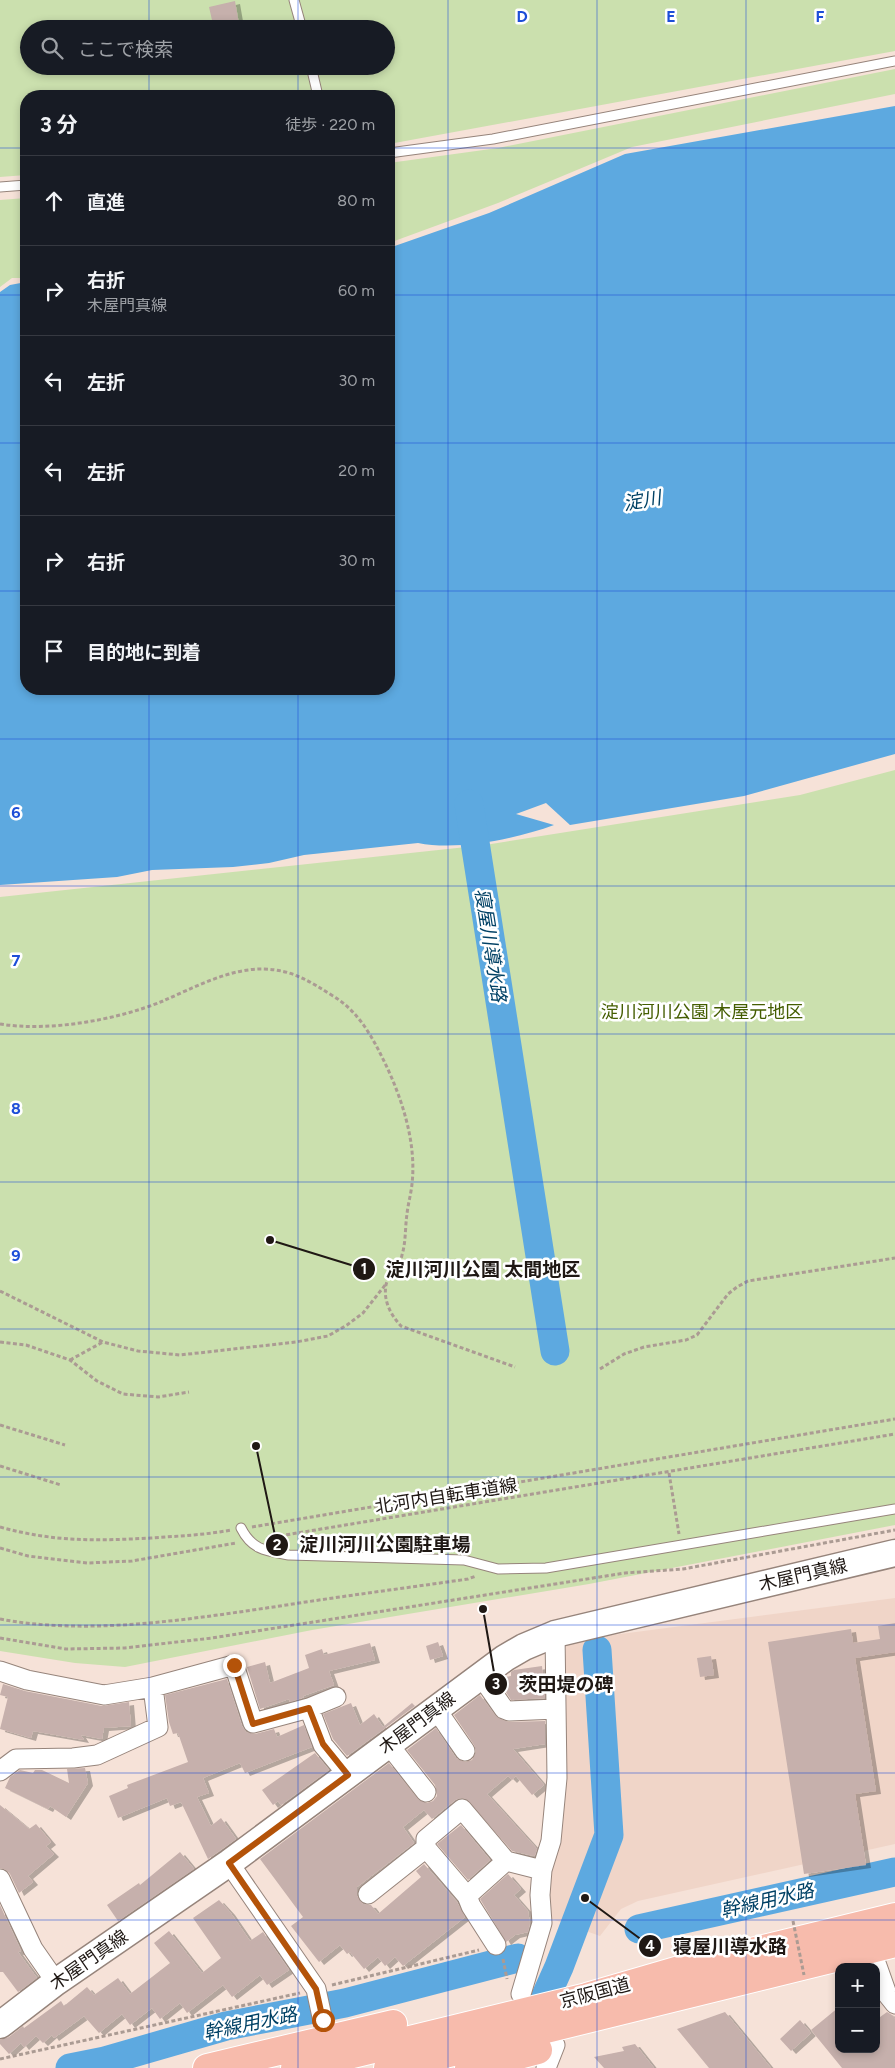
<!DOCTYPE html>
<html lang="ja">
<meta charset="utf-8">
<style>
body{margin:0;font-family:Figtree,"Noto Sans JP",sans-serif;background:#242831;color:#f1f3f6}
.controls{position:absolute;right:15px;bottom:15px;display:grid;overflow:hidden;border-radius:10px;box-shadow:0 2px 8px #0003}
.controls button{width:45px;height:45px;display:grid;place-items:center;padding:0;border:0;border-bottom:1px solid #363941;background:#171b24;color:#f1f3f6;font:25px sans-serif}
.stop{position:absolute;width:15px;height:15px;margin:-11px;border:4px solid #b45309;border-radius:50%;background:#fff}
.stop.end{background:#b45309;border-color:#fff;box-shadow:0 1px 5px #0008}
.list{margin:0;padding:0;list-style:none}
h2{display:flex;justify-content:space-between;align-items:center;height:65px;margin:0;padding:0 20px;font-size:21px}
h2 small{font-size:16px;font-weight:400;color:#9ea1a6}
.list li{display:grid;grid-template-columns:32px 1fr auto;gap:15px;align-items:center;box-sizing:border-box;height:90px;padding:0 20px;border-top:1px solid #363941}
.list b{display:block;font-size:19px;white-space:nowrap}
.list p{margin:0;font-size:16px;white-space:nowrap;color:#9ea1a6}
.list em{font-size:16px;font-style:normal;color:#9ea1a6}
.icon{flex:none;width:28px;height:28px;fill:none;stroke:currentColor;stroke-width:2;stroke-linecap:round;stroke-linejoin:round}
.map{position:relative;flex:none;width:895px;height:2068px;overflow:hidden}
.search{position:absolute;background:#171b24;box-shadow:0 2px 8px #0003;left:20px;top:20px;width:375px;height:55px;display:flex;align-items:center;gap:12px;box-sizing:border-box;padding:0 18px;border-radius:28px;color:#9ea1a6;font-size:19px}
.panel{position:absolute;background:#171b24;box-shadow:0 2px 8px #0003;left:20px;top:90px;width:375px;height:605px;border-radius:20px}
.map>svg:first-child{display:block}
.built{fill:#f0d5c8}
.green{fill:#cbe0ae;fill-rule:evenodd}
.water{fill:#5da9e0}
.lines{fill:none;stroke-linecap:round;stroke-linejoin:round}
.river{stroke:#5da9e0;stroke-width:29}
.building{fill:#c6b0ac;filter:url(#shadow)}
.lane-casing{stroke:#96847b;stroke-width:11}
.street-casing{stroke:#96847b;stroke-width:21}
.secondary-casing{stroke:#96847b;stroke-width:29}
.highway-casing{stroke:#fff;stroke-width:30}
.path{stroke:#ab9b93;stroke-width:3;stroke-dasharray:4 2.5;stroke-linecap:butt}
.lane{stroke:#fff;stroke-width:9}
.street{stroke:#fff;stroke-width:19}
.secondary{stroke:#fff;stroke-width:26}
.highway{stroke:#f7bbac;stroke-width:28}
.path-bridge{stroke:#ab9b93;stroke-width:3;stroke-dasharray:4 2.5;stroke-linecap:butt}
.route{stroke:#b45309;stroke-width:6}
.grid{fill:none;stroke:#1d4ed8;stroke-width:1;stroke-opacity:0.55}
.labels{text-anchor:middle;stroke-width:5;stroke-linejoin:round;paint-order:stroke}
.park-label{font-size:18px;fill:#455e02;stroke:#fff}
.street-label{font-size:18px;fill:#1f1814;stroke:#fff}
.water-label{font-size:19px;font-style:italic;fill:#014165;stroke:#fff}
.grid-label{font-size:16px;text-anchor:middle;font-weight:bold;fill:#1d4ed8;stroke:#fff;stroke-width:5;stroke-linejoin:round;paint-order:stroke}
.leader{fill:none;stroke:#1f1814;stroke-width:2}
.callout-dot{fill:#1f1814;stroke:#fff;stroke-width:2}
.mark-label{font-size:15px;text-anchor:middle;font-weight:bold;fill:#fff}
.callout-label{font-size:19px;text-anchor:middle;font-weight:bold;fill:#1f1814;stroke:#fff;stroke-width:5;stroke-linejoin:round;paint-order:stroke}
</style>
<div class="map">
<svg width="895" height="2068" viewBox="0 0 895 2068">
<defs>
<filter id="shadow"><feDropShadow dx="5" dy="3" stdDeviation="0" flood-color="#0004"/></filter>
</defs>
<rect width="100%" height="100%" fill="#f6e2d8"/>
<path class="built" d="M895 1598V1844L638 1901 621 1909 600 1936 549 1918 547 1874 562 1679 567 1641Z"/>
<path class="green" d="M0 0H895V51L389 144V96H26V175L0 177ZM29 29H386V66H29Z
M895 69V94L632 147 498 203 389 243V163L498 148Z
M26 198V278H12L0 287V200Z
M895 770V1525L589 1584 312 1630 125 1667 75 1663 0 1651V897L485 845 800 795Z"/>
<path class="water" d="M895 106V754L744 796 570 825 546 803 516 814 554 825C516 839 458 851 418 843L304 855 269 863 233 867 152 870 117 877 0 885V292L10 285 26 282V689H389V248L489 213 625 154Z"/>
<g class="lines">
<path class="river" d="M469 804 555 1351
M639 1929 895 1872
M532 2027 559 1967 609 1835 597 1650
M70 2068 105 2061 226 2026 345 2003 518 1958"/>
</g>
<path class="building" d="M235 1 239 24H235L236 29H214L209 7Z
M895 1623V1652L855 1658 876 1791 855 1794 866 1865 804 1874 768 1642 851 1629 853 1643 880 1639 878 1626Z
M438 1642 443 1656 430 1660 426 1646Z
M370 1643 375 1660 329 1671 334 1685 303 1696 304 1697 302 1698 290 1702 289 1699 260 1709 247 1667 265 1662 270 1683 309 1668 305 1655 322 1649 324 1655Z
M711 1656 714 1675 700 1677 697 1658Z
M542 1666 545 1698 511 1700 499 1681 505 1677 511 1676V1672L514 1670Z
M227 1679 242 1726 246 1732 255 1734 274 1729 277 1737 304 1725 312 1747 245 1773 240 1763 203 1778 209 1793 197 1797 211 1826 221 1818 236 1839 208 1859 181 1802 170 1806 167 1798 118 1818 109 1796 128 1788 127 1785 188 1762 178 1733 173 1734 169 1722 165 1695Z
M3 1684 25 1691 102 1706 129 1702 131 1726 104 1728 102 1739 81 1735 84 1740 33 1731 31 1738 0 1729 8 1697 0 1695Z
M480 1695 495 1715 500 1719 509 1722 545 1721V1744L513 1749 544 1785 532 1795 516 1776 512 1780 508 1776 487 1794 537 1849 535 1855 534 1856 512 1851 466 1799 461 1798 455 1800 432 1819 424 1810 403 1827 414 1843 357 1887V1896L363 1904 371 1905 378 1914 421 1877 416 1871 424 1864 457 1902 465 1917 403 1966 395 1957 385 1966 378 1957 364 1969 350 1952 347 1954 340 1945 319 1962 291 1926 303 1917 260 1859 389 1763 418 1799 427 1803 433 1801 437 1796 435 1785 407 1750 436 1728 456 1758 465 1762 472 1760 476 1751 474 1745 454 1715Z
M351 1703 360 1725 374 1714 383 1727 412 1703 415 1706 347 1756 333 1739 323 1714Z
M315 1753 329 1770 281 1805 278 1801 273 1805 262 1790Z
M85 1768 88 1783 66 1817 50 1806 48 1809 5 1788 10 1777 20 1770 33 1773 35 1770H42L69 1783 67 1769Z
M0 1805 29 1829 36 1824 51 1842 46 1846 54 1854 28 1876 33 1882 19 1893 10 1874 6 1870 0 1868Z
M461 1825 490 1860 468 1880 437 1844Z
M180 1852 194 1869 118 1921 107 1905 139 1883 140 1885Z
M508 1874 521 1889 514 1895 528 1911 530 1923 528 1932 515 1935 506 1942 480 1899Z
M219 1900 230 1912 250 1941 263 1932 289 1970 267 1985 260 1975 232 1997 223 1985 187 2013 180 2003 160 2019 152 2008 130 2025 122 2014 99 2033 84 2016 54 2038 52 2035 43 2043 36 2036 24 2047 21 2043 9 2054 0 2044V2040L9 2037 23 2026 24 2028 61 2001 64 2006 87 1987 94 1995 118 1978 130 1994 170 1963 154 1943 169 1931 202 1973 221 1958 193 1918Z
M0 1905 21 1951 18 1952 37 1978 18 1992 3 1972H0Z
M839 2007V2049H876V2020L887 2012 892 2015 895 2019V2068H842L811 2030Z
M725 2012 771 2068H709L677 2029Z
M800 2020 811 2033 791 2051 780 2039Z
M635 2044 654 2068H604L594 2057 624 2051 622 2047Z"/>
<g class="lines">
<defs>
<path id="lane" d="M294 0 302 29
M311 66 318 96
M389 153 493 139 895 61
M0 187 26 185
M241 1528C252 1550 266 1551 289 1555L464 1560 498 1569 546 1568 895 1509"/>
<path id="street" d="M0 1671 27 1680 104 1695 153 1687 234 1665 253 1723 309 1708 323 1745 348 1775
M481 1676 504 1709 509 1711 556 1709
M309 1708 336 1697
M436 1709 465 1751
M389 1745 426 1792
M0 1771 16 1759 73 1758 97 1755 158 1727 153 1687
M506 1861 462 1809 426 1839V1848L467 1896 506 1861 542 1870
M229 1863 316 1989 327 2040
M0 1879 33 1949 56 1982
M368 1894 426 1848
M467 1896 471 1906 496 1945
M871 1949 887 1994 895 2004
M521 1994 542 1923 540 1895 542 1870 551 1841 557 1778 555 1634
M546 2068 555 2045"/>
<path id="secondary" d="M0 2025 56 1982 229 1863 505 1658 524 1647 555 1634 895 1553"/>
<path id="highway" d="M207 2068 393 2024
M295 2068 587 1997 690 1967 895 1917
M388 2068 895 1943
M469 2068 538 2050"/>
</defs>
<use href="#lane" class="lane-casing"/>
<use href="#street" class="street-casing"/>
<use href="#secondary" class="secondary-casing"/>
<use href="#highway" class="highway-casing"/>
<path class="path" d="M0 1024C49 1032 117 1020 163 1001 193 988 230 968 264 969 293 970 309 981 333 996 355 1009 369 1031 380 1053 400 1092 417 1140 412 1184 411 1194 408 1204 407 1214 405 1227 406 1242 402 1255 400 1266 388 1274 386 1285 383 1301 391 1315 401 1326L515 1367
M0 1291 103 1342 138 1351 180 1355 296 1342 328 1336 347 1325 363 1313 386 1284
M0 1342 26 1345 70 1360 97 1381 123 1394 158 1397 189 1392
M70 1360 103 1342
M600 1369 624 1354 644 1347 686 1340 697 1335 728 1294 737 1287 748 1281 895 1258
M0 1425 65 1445
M0 1466 61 1485
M669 1473 679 1534
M0 1527C54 1542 96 1541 151 1538 178 1536 205 1535 231 1530
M252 1527 895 1419
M267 1538 895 1434
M0 1548 28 1556 87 1563 132 1561 236 1543
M0 1619C89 1636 191 1619 280 1606 343 1596 406 1588 468 1579L476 1576
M0 1638 66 1649 125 1648 212 1638 625 1573 683 1569 895 1530
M503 1959 507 1979
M332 1985 479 1950
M0 2059 300 1993"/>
<use href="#lane" class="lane"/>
<use href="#street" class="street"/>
<use href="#secondary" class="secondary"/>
<use href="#highway" class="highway"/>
<path class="path-bridge" d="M793 1921 804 1975"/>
</g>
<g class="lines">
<path class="route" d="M234 1665 253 1724 309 1708 323 1744 348 1775 229 1863 316 1989 323 2020"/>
</g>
<path class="grid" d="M149 0V29M298 0V29M448 0V2068M597 0V2068M746 0V2068M149 66V96M298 66V96M0 148H26M389 148H895M0 295H26M389 295H895M0 443H26M389 443H895M0 591H26M389 591H895M149 689V2068M298 689V2068M0 739H895M0 886H895M0 1034H895M0 1182H895M0 1329H895M0 1477H895M0 1625H895M0 1773H895M0 1920H895"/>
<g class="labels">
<g class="park-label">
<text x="702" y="1018">淀川河川公園 木屋元地区</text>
</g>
<g class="street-label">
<text transform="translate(446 1496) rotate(-9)" y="6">北河内自転車道線</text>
<text transform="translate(803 1575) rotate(-13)" y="6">木屋門真線</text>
<text transform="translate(417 1723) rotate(-37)" y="6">木屋門真線</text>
<text transform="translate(89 1960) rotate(-35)" y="6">木屋門真線</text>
<text transform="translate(595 1993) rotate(-15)" y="6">京阪国道</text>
</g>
<g class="water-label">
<text transform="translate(642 500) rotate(-10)" y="7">淀川</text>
<text transform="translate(491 945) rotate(81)" y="7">寝屋川導水路</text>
<text transform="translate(767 1900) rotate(-13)" y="7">幹線用水路</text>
<text transform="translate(250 2023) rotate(-12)" y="7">幹線用水路</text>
</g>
</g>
<g class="grid-label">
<text x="522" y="22">D</text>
<text x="671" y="22">E</text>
<text x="820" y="22">F</text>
<text x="16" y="818">6</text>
<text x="16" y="966">7</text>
<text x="16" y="1114">8</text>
<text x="16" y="1261">9</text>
</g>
<path class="leader" d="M270 1240L364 1269M256 1446L277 1545M483 1609L496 1684M585 1898L650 1946"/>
<g class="callout-dot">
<circle cx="270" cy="1240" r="5"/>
<circle cx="256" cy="1446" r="5"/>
<circle cx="483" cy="1609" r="5"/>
<circle cx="585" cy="1898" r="5"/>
<circle cx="364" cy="1269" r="12"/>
<circle cx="277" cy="1545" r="12"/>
<circle cx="496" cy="1684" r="12"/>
<circle cx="650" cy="1946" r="12"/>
</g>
<g class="mark-label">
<text x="364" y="1274">1</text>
<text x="277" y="1550">2</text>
<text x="496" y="1689">3</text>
<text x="650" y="1951">4</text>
</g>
<g class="callout-label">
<text x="483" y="1276">淀川河川公園 太間地区</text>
<text x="385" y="1551">淀川河川公園駐車場</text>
<text x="566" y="1691">茨田堤の碑</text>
<text x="730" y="1953">寝屋川導水路</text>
</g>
</svg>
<div class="controls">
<button>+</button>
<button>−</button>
</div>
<div class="stop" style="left:323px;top:2020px"></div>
<div class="stop end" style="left:234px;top:1665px"></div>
<div class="search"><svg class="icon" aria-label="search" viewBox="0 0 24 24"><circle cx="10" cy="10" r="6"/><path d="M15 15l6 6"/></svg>ここで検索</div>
<section class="panel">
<h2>3 分<small>徒歩 · 220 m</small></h2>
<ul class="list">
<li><svg class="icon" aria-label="ahead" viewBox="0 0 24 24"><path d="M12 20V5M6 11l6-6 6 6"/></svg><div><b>直進</b></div><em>80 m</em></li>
<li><svg class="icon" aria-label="right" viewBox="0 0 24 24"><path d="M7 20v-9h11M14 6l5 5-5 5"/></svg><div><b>右折</b><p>木屋門真線</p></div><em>60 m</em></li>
<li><svg class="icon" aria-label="left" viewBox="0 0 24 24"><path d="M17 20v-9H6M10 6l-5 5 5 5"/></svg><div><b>左折</b></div><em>30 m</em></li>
<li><svg class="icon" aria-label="left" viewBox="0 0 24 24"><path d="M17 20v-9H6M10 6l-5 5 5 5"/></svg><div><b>左折</b></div><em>20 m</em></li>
<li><svg class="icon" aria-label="right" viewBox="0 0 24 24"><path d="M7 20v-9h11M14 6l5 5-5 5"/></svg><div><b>右折</b></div><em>30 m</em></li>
<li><svg class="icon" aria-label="arrive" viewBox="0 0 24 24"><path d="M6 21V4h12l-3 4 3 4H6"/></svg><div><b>目的地に到着</b></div></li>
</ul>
</section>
</div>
